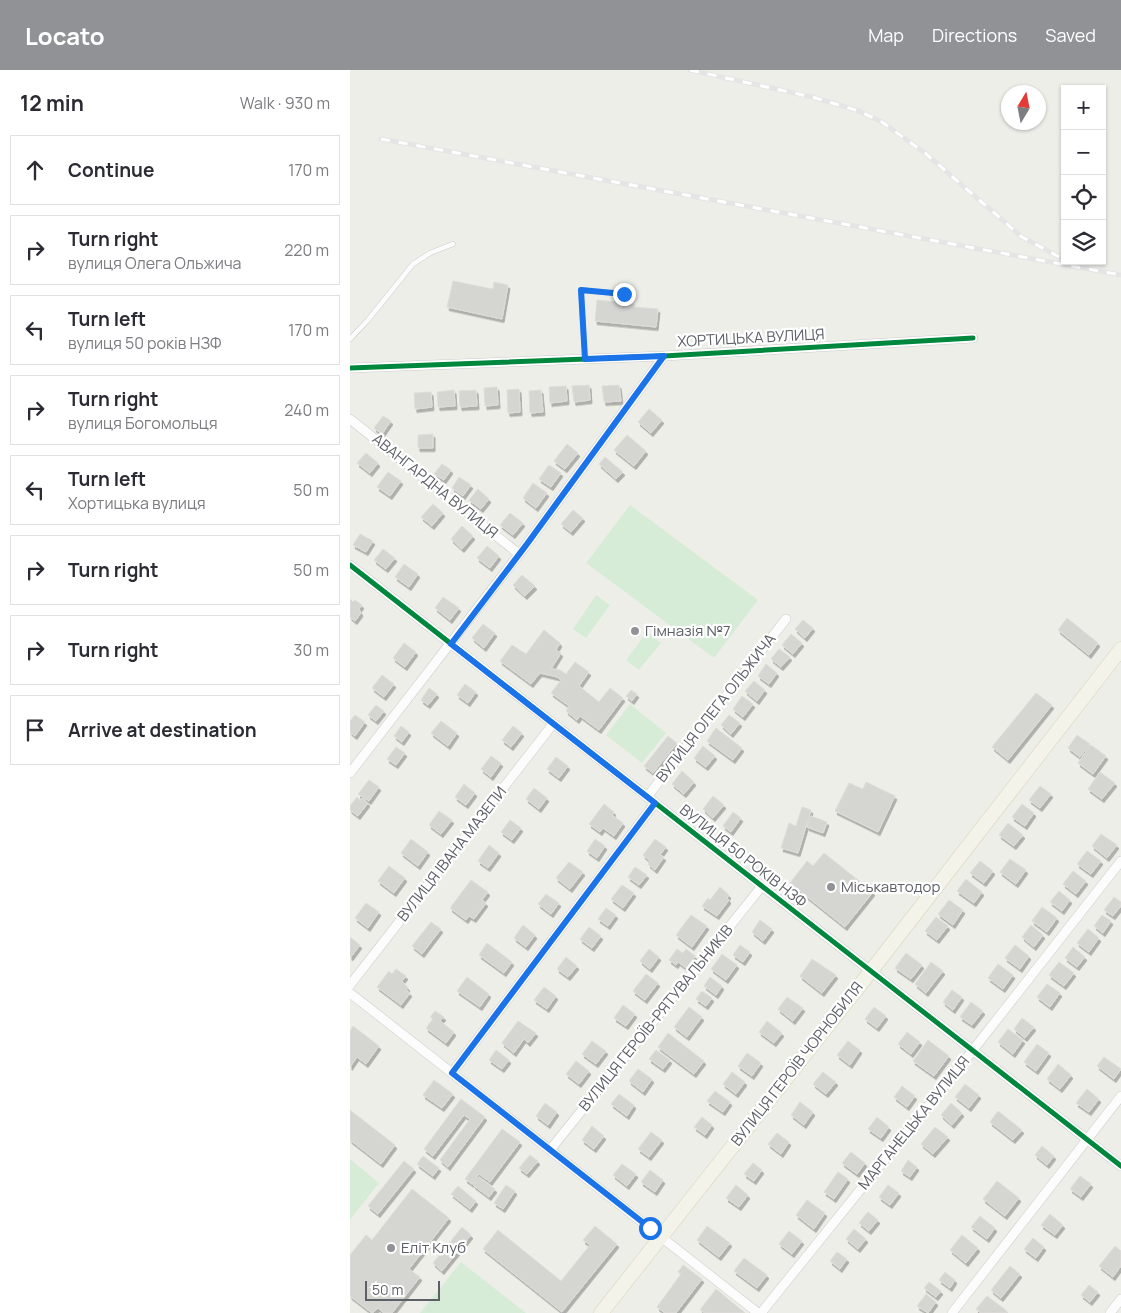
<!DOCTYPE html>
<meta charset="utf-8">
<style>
body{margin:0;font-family:Manrope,sans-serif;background:#f7f7f7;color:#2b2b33}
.controls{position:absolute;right:15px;top:15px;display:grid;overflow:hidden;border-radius:0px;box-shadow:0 1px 4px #0004}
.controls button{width:45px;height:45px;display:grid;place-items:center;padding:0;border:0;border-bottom:1px solid #e1e1e2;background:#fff;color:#2b2b33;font:25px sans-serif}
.compass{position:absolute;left:651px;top:15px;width:45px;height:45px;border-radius:50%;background:#fff;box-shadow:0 1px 4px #0004;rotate:10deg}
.scale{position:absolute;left:15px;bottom:12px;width:75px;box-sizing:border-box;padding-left:5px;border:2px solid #5e6068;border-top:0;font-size:14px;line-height:18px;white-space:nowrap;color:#5e6068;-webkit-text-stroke:4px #fff;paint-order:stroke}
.stop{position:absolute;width:15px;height:15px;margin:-11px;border:4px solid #1a73e8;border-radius:50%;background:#fff}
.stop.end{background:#1a73e8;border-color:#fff;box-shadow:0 1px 5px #0008}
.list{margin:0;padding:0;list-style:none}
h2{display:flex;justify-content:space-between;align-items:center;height:65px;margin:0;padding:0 20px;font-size:21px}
h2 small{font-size:16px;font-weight:400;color:#7c7c81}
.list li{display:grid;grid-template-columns:32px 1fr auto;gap:15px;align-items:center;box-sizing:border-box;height:70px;margin:0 10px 10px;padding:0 10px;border:1px solid #e1e1e2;border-radius:0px}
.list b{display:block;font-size:19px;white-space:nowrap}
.list p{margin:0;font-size:16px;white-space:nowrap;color:#7c7c81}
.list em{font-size:16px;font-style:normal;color:#7c7c81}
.icon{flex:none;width:28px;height:28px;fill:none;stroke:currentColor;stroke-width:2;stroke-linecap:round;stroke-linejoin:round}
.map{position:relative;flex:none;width:771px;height:1243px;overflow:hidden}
header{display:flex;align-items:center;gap:30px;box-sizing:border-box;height:70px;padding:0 25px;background:#909295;color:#fff}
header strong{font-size:24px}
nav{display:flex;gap:28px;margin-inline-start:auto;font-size:18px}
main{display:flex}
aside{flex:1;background:#fff}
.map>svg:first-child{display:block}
.green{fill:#d6ecd7}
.building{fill:#d5d5d2;stroke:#deddd8;filter:url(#shadow)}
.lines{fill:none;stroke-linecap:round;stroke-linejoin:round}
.lane-casing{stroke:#cbcccb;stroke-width:5.5}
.street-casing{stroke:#cbcccb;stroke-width:10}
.primary-casing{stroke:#d7d5b6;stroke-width:15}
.lane{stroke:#fcfcfc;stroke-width:4.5}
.street{stroke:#fcfcfc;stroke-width:9}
.primary{stroke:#f3f3e9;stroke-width:14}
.rail-casing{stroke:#e5e5e5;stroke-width:5}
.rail{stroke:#fff;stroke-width:3;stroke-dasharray:9;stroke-linecap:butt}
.cycleway-casing{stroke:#fff;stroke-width:8}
.cycleway{stroke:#00873e;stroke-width:5}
.route{stroke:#1a73e8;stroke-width:6}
.poi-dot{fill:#909295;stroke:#fff;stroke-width:2}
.labels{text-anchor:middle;stroke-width:4.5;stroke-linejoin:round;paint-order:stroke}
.street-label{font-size:15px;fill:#5e6068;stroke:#fff}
.poi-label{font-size:15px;fill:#5e6068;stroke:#fff;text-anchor:start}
</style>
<header>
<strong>Locato</strong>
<nav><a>Map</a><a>Directions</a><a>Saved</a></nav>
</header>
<main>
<aside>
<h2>12 min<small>Walk · 930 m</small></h2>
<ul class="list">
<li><svg class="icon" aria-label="ahead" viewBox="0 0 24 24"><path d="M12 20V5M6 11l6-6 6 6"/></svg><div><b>Continue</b></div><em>170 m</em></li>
<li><svg class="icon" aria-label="right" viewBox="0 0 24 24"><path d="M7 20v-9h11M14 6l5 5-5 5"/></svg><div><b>Turn right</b><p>вулиця Олега Ольжича</p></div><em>220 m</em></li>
<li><svg class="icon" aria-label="left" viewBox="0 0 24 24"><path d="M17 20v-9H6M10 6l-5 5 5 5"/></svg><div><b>Turn left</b><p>вулиця 50 років НЗФ</p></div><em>170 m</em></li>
<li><svg class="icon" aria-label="right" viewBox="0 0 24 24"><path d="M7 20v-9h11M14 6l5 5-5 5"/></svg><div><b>Turn right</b><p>вулиця Богомольця</p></div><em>240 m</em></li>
<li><svg class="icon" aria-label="left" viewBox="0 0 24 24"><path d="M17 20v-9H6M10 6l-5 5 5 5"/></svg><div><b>Turn left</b><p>Хортицька вулиця</p></div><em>50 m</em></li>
<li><svg class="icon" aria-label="right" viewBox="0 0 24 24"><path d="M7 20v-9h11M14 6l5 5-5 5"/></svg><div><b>Turn right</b></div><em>50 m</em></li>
<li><svg class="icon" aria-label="right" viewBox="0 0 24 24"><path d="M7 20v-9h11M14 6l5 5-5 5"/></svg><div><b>Turn right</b></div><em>30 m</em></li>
<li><svg class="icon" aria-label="arrive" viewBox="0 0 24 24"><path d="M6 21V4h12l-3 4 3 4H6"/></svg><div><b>Arrive at destination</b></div></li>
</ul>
</aside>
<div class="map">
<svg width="771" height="1243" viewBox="0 0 771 1243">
<defs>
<filter id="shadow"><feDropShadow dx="2" dy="3.5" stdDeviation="0" flood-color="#0004"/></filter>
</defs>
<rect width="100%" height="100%" fill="#eeeee9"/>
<path class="green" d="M280 435 408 530 364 588 236 493Z
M246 525 260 535 236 568 223 559Z
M297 562 311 573 289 600 276 590Z
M280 634 316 663 292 693 256 665Z
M0 1089 29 1113 0 1150Z
M111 1192 176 1243H70Z"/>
<path class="building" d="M103 211 143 219 144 212 158 215 152 249 97 237Z
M247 230 284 234V237L308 239 306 257 245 251Z
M239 315 240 330 224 332 222 316Z
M269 315 271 331 254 332 252 316Z
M216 316 217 331 200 333 199 317Z
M147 317 148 335 135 336 134 318Z
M169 319 170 342 158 343 157 320Z
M104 320 105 336 88 337 87 322Z
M126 320 127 336 110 337 109 321Z
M191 320 193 342 180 343 179 321Z
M81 322 82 337 65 339 64 323Z
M299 339 312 350 301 363 288 352Z
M33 346 41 351 32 364 24 358Z
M83 364V378H68V365Z
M277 365 296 381 284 396 264 380Z
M217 374 228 383 215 399 204 391Z
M16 383 28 393 20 403 7 393Z
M255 387 273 402 266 409 249 394Z
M92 394 101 400 94 410 84 404Z
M199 395 211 403 201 417 189 409Z
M38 402 51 411 40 426 27 417Z
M109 407 121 415 113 426 102 418Z
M183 413 197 423 186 438 173 428Z
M128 419 139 429 131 439 119 430Z
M83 434 93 443 82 456 71 447Z
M223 440 233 448 221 462 211 454Z
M160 443 173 453 163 465 150 455Z
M112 456 123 466 112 479 101 469Z
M10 464 23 471 16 482 3 475Z
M137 476 149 486 140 498 127 488Z
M33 479 45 488 36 499 24 490Z
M54 494 68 504 59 517 45 507Z
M172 505 185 516 175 526 163 515Z
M93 527 109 538 100 550 85 538Z
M0 529 3 532 5 530 12 535 9 539 11 543 5 551 0 547Z
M717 548 748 573 739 585 708 560Z
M453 550 463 558 455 568 445 559Z
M133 554 145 563 134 578 122 568Z
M194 560 210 573 206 580 211 583 201 599 210 600 216 604 225 592 239 602 229 616 249 632 260 618 273 628 249 660 230 646 227 650 216 641 219 636 201 623 211 610 207 607 190 603 181 614 150 591 162 575 176 584Z
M441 564 452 573 443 584 432 575Z
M54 573 66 582 55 597 43 588Z
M429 579 440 587 431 597 421 589Z
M416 594 427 603 419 614 408 606Z
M32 605 44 614 34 627 22 618Z
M404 611 415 620 407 631 395 621Z
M115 614 126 622 118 633 107 625Z
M79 618 87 624 78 635 71 630Z
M281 620 287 624 282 631 276 626Z
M686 623 702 635 658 690 642 677Z
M392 626 403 634 393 647 383 639Z
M26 635 34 641 26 651 18 645Z
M5 645 15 652 5 666 0 662V651Z
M379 645 390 653 381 664 371 655Z
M91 651 107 663 98 676 81 663Z
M51 656 59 662 52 672 44 666Z
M163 656 172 663 161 677 152 670Z
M366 658 392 678 383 690 357 671Z
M727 665 740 674 730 687 718 678Z
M318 666 327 673 303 703 294 696Z
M741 675 756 686 743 704 728 693Z
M353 676 365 686 356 697 344 688Z
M46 677 55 683 46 695 37 689Z
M141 686 151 693 141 707 131 699Z
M206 687 218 696 209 708 197 699Z
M332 701 344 712 334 724 322 714Z
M750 702 765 713 752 729 738 719Z
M19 710 29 717 19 731 8 724Z
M516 712 545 726 528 762 485 741 499 713 513 719Z
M114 714 125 723 116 735 105 727Z
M690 716 701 724 690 738 679 730Z
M184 718 197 728 189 739 176 729Z
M363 726 374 735 363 748 353 739Z
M7 727 10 730 12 728 18 733 8 746 0 740V736Z
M254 734 264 742 262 745 273 753 264 766 253 758 250 762 239 754Z
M672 734 684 743 675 756 662 747Z
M452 737 461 740 448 783 431 778 439 753 446 756Z
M89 741 102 750 91 764 79 755Z
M383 742 391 748 381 762 373 756Z
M461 746 477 752 473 763 457 757Z
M160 750 171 758 162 770 151 762Z
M658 753 673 765 664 776 649 765Z
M751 764 767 775 757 788 742 776Z
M61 769 78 782 68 796 51 783Z
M245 769 255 776 247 788 237 781Z
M305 769 316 777 310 785 314 787 305 800 298 794 300 791 293 785Z
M139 775 149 783 138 798 128 791Z
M737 781 751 791 741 804 727 794Z
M474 783 523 822 495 857 440 813 457 791 463 796Z
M660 789 676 800 666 814 650 802Z
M630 791 643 801 634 813 620 803Z
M219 792 233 802 220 819 206 808Z
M39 796 55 808 44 823 28 811Z
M285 797 297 805 289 815 278 807Z
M723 801 736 811 726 824 713 814Z
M616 809 632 822 624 833 607 821Z
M121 810 138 822 132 830 136 833 124 849 119 846 116 850 100 838Z
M272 815 284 823 273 838 261 829Z
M370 817 379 825 377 828 379 830 367 846 352 836 358 828 360 830Z
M709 821 720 830 712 841 700 832Z
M196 824 209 833 201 844 188 834Z
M764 827 771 832V836L763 846 754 840Z
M599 830 613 840 603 855 588 844Z
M16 833 29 842 18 858 5 848Z
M692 837 707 848 697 862 682 851Z
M256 838 266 845 258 856 248 849Z
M341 845 357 856 342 877 326 865Z
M752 845 761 851 753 863 744 856Z
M586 847 598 856 587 870 575 861Z
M410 850 422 859 413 871 402 862Z
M81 852 91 859 72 884 62 876Z
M173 855 185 865 176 877 164 868Z
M681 855 693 865 684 877 672 867Z
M239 857 251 866 242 878 230 869Z
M738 859 749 868 739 882 727 873Z
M0 867 10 875 1 887H0Z
M137 873 162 892 154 903 129 885Z
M390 875 400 882 393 892 383 885Z
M665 875 679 886 670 899 655 888Z
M723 877 735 887 727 897 715 888Z
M299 879 309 887 300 899 290 891Z
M327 879 333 883 336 879 345 886 336 898 328 892 326 895 319 890Z
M556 883 572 895 561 909 545 898Z
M372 884 387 895 376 910 361 899Z
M216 887 227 896 218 907 207 899Z
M462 889 486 905 472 923 450 906Z
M581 892 593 901 576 923 565 914Z
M709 892 724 903 714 916 699 905Z
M648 894 663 905 653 919 638 908Z
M46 899 56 906 52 911 58 918 56 920 60 923 51 935 27 917 39 901 42 904Z
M296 904 308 913 295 930 283 921Z
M117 907 139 924 130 937 107 921Z
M360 907 372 916 366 925 354 916Z
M697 914 710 923 700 937 687 927Z
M194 917 206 926 197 939 184 930Z
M602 920 612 927 603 940 593 932Z
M352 921 362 928 356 936 346 929Z
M437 927 453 938 443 951 428 939Z
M621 932 633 941 622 955 610 947Z
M273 935 285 944 276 956 264 948Z
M339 937 352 947 337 967 324 957Z
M524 937 536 946 527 958 515 949Z
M85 941 94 947 90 951 104 962 96 973 76 958 83 949 80 947Z
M672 948 684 957 675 968 664 959Z
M168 951 186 963 178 973 174 969 164 983 152 973Z
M417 951 432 963 424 973 409 962Z
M3 956 29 976 16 994 7 987 0 997V961Z
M658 959 673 970 663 984 648 972Z
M557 962 570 972 561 984 548 974Z
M318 963 354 991 344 1004 308 977Z
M578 970 599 986 584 1006 563 991Z
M242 971 256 981 246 994 232 984Z
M498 971 510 980 500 995 487 985Z
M687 974 699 983 686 1001 674 992Z
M146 980 159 990 152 999 139 990Z
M306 980 320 990 313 999 299 989Z
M397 983 411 993 402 1006 388 996Z
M754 987 771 999 764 1009 747 996Z
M226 991 239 1001 229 1014 216 1004Z
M708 994 721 1005 710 1019 697 1009Z
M288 999 302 1009 293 1022 279 1011Z
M382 1002 395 1012 386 1024 373 1014Z
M473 1002 486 1012 476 1024 463 1014Z
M84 1010 103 1024 92 1038 73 1025Z
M615 1014 629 1025 619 1038 605 1027Z
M552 1016 565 1026 557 1037 544 1027Z
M737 1019 749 1029 739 1042 726 1033Z
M365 1021 380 1032 373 1042 357 1031Z
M269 1024 284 1035 277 1046 261 1034Z
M111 1029 135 1047 98 1097 90 1090 120 1049 114 1045 83 1086 74 1079Z
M450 1032 463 1042 454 1055 441 1045Z
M195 1033 207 1042 198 1055 186 1046Z
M601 1033 612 1043 602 1055 591 1045Z
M0 1040 45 1075 31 1094 0 1070Z
M648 1041 672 1060 663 1070 640 1052Z
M352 1047 362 1055 355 1065 344 1057Z
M527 1047 539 1057 531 1068 518 1059Z
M242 1056 254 1066 244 1079 232 1070Z
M585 1057 598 1067 583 1084 571 1074Z
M152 1059 170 1072 140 1112 129 1104 122 1114 115 1109Z
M301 1062 312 1070 299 1087 288 1079Z
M427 1063 439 1072 431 1084 418 1074Z
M692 1076 704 1086 697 1095 685 1085Z
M501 1082 515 1093 507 1104 492 1093Z
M180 1085 188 1091 177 1104 169 1098Z
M73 1086 89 1098 83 1106 67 1094Z
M558 1090 567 1097 560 1107 551 1101Z
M54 1091 64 1099 28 1144 18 1136Z
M403 1093 412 1100 404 1111 394 1104Z
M272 1094 286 1104 277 1116 263 1105Z
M300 1100 313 1110 305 1122 291 1112Z
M488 1102 498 1109 484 1129 474 1122Z
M730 1106 741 1114 731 1127 720 1119Z
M129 1107 145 1119 139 1127 123 1115Z
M647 1111 669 1128 655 1146 633 1129Z
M156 1115 165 1121 153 1139 144 1133Z
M386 1115 398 1125 389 1137 376 1128Z
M538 1115 549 1123 540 1135 529 1127Z
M108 1116 126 1131 120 1139 101 1124Z
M62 1119 99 1148 59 1199 70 1207 42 1243H34L28 1238 22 1243 0 1226V1185L16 1165 22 1170Z
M457 1130 475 1143 464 1159 446 1145Z
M518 1142 528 1150 519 1161 509 1153Z
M700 1144 713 1155 705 1165 691 1155Z
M630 1146 645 1158 637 1169 621 1157Z
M245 1156 267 1174 212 1242 133 1179 148 1160 211 1211 240 1175 233 1170Z
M357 1156 380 1173 369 1187 347 1170Z
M112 1157 121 1165 92 1201 83 1193Z
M504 1159 516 1169 508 1179 496 1169Z
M439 1161 452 1171 442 1184 429 1174Z
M612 1165 628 1178 616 1193 600 1180Z
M683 1168 694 1177 686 1188 674 1179Z
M765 1176 771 1181V1196L763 1207 749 1196Z
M487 1182 497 1189 490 1199 480 1191Z
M394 1188 417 1205 407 1218 384 1201Z
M333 1195 352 1209 326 1243H315L307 1237 331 1204 328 1202Z
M660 1196 670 1204 651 1228 641 1220Z
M595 1202 605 1210 600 1218 589 1210Z
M579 1212 591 1221 586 1227 574 1218Z
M739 1215 748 1222 740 1232 731 1225Z
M366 1219 395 1243H355L350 1240Z
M576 1224 586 1232 578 1243 567 1236Z
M637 1226 657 1241 656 1243H631L626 1239Z"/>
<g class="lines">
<defs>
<path id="lane" d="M0 269 18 250 63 194 80 183 103 174
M235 289 231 220 274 224"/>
<path id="street" d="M0 298 314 286 623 268
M0 349 169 484
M0 495 771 1096
M0 703 177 474 314 286
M297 727 436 549
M0 915 203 654
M0 923 408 1243
M102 1003 305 733
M200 1080 412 816
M411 1243 623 980 771 791
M602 1243 771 1026
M760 1243 771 1229"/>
<path id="primary" d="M251 1243 521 901 771 579"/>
</defs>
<use href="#lane" class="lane-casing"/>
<use href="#street" class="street-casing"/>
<use href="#primary" class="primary-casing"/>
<use href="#lane" class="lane"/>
<use href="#street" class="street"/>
<use href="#primary" class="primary"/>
<defs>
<path id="rail" d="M340 0 462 27 509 41 532 52 575 83 672 167 715 190
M31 69 771 205"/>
</defs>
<use href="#rail" class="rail-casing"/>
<use href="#rail" class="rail"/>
<defs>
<path id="cycleway" d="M0 298 314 286 623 268
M0 495 771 1096"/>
</defs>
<use href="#cycleway" class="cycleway-casing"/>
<use href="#cycleway" class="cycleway"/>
</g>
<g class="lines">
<path class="route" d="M274 224 231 220 235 289 314 286 177 474 101 574 305 733 102 1003 300 1158"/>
</g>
<g class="poi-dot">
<circle cx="285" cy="561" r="5"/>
<circle cx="481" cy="817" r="5"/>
<circle cx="41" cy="1178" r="5"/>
</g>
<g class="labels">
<g class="street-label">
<text transform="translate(401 268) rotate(-3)" y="5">ХОРТИЦЬКА ВУЛИЦЯ</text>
<text transform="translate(85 416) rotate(39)" y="5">АВАНГАРДНА ВУЛИЦЯ</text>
<text transform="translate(366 638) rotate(-52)" y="5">ВУЛИЦЯ ОЛЕГА ОЛЬЖИЧА</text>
<text transform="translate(102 784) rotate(-52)" y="5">ВУЛИЦЯ ІВАНА МАЗЕПИ</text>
<text transform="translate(393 786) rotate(38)" y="5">ВУЛИЦЯ 50 РОКІВ НЗФ</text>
<text transform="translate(306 948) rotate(-51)" y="5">ВУЛИЦЯ ГЕРОЇВ-РЯТУВАЛЬНИКІВ</text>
<text transform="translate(447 994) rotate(-52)" y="5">ВУЛИЦЯ ГЕРОЇВ ЧОРНОБИЛЯ</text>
<text transform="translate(564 1053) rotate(-51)" y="5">МАРГАНЕЦЬКА ВУЛИЦЯ</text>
</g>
<g class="poi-label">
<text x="295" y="566">Гімназія №7</text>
<text x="491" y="822">Міськавтодор</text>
<text x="51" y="1183">Еліт Клуб</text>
</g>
</g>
</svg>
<div class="controls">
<button>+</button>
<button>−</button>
<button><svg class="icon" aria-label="locate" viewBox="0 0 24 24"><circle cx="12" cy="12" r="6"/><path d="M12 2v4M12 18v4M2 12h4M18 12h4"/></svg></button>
<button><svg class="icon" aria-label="layers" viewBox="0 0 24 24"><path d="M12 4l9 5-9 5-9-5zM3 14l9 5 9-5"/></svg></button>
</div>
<svg class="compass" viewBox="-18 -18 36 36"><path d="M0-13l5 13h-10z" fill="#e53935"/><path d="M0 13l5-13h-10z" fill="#7c7c81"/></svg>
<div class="scale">50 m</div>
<div class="stop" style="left:300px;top:1158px"></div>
<div class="stop end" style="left:274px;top:224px"></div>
</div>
</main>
